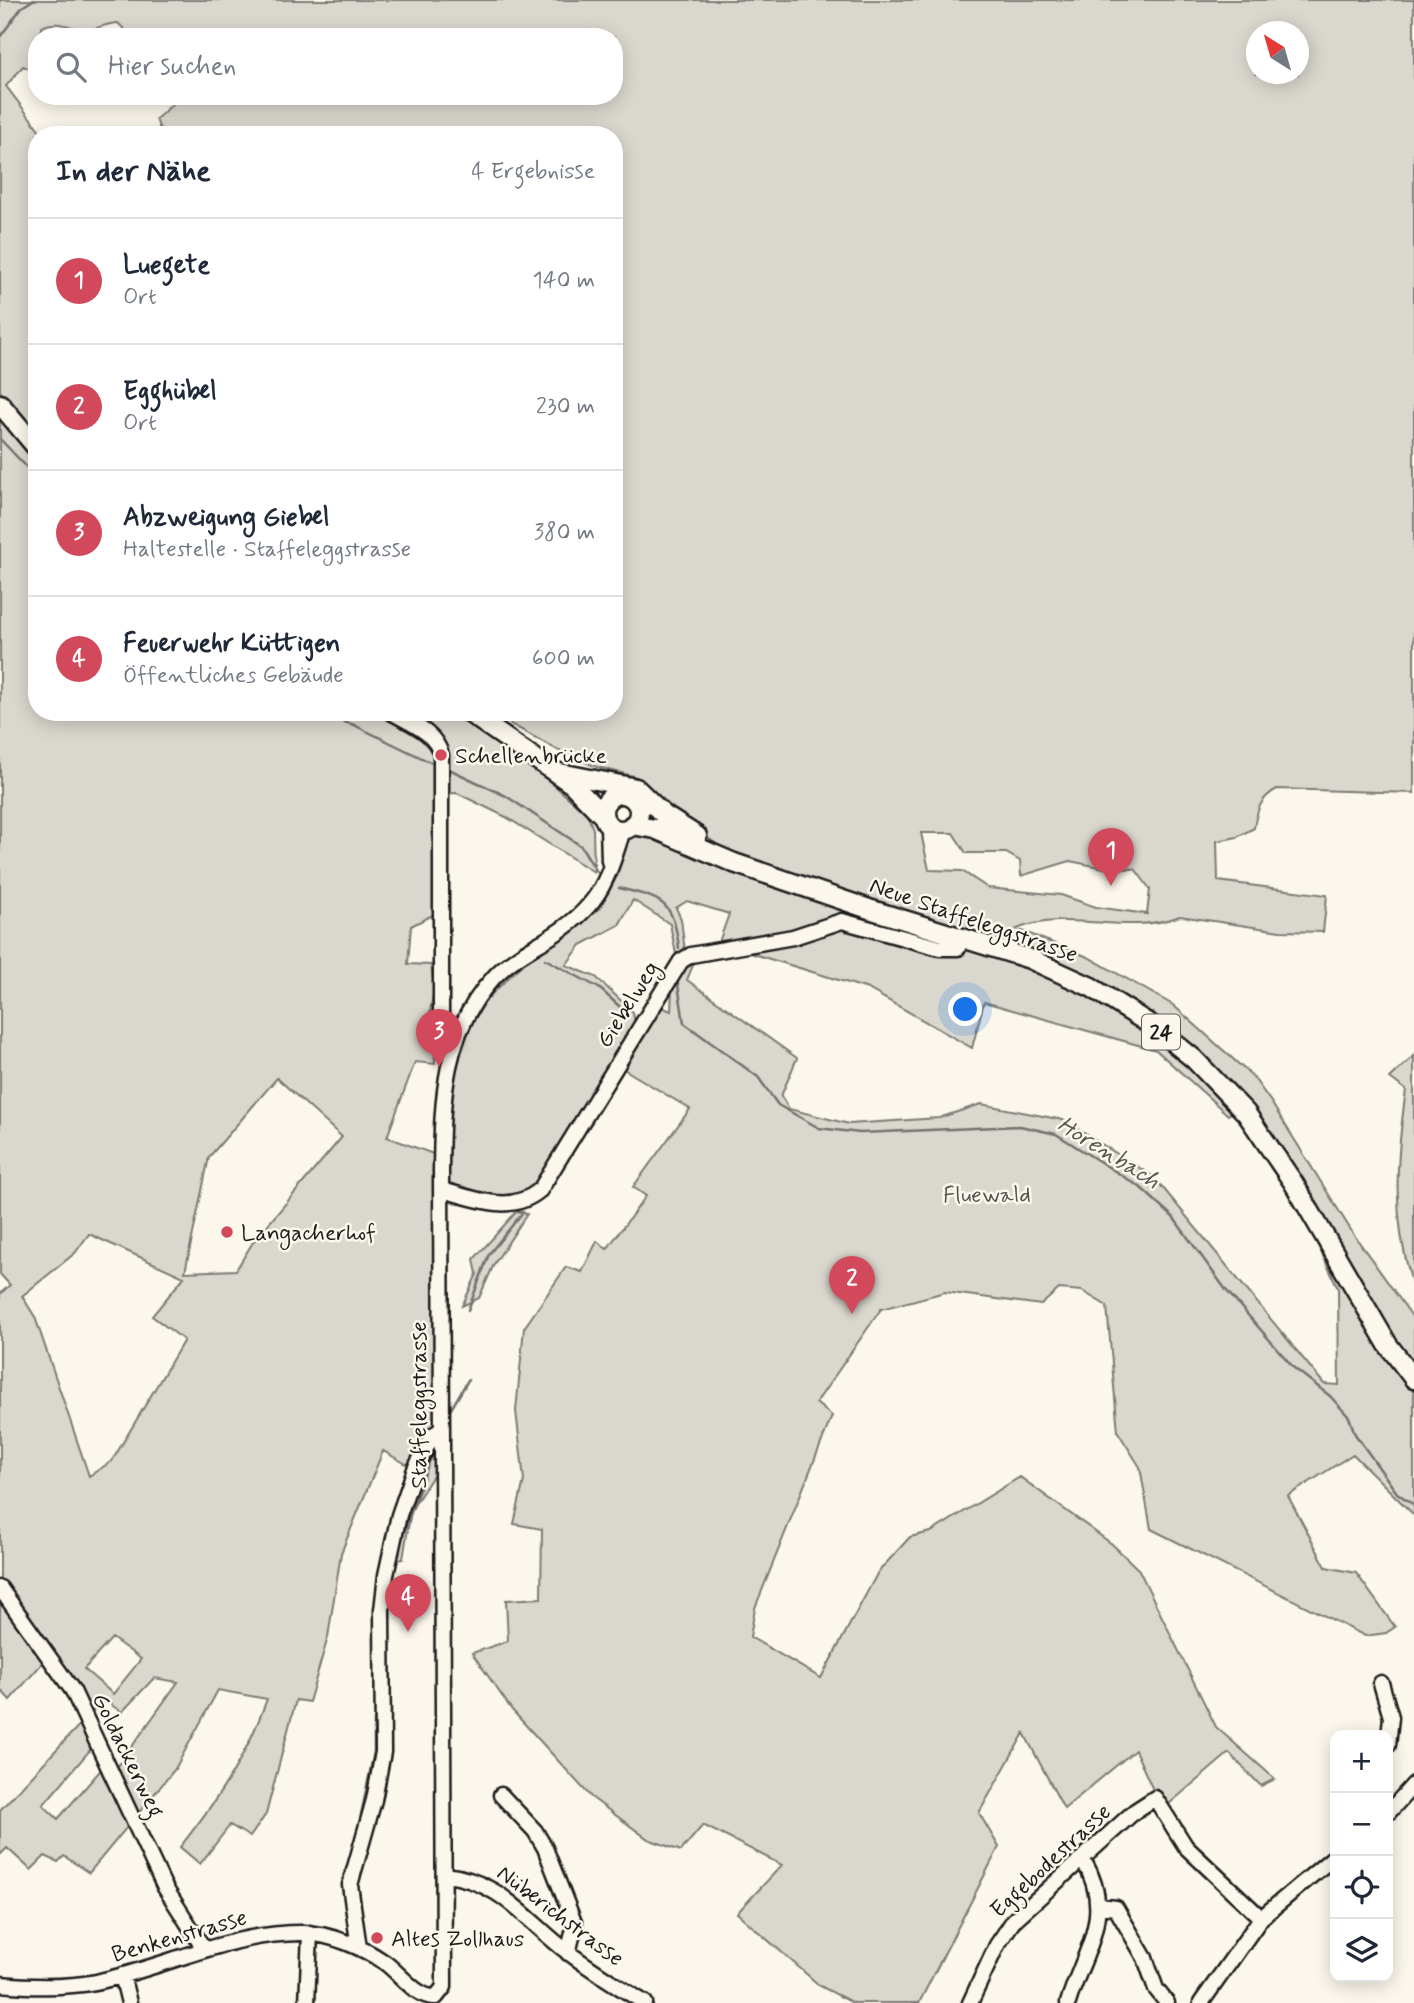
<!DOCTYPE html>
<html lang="de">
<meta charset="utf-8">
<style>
body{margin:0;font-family:Mynerve,sans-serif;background:#f6f6f7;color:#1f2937}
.controls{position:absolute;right:21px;bottom:21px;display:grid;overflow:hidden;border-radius:14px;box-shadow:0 4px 18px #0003}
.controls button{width:63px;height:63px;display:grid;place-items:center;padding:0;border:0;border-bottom:2px solid #e0e1e3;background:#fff;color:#1f2937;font:35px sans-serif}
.compass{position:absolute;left:1246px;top:21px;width:63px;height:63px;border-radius:50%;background:#fff;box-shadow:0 4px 18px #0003;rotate:323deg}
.you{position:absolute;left:966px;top:1010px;width:24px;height:24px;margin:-18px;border:5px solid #fff;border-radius:50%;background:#1a73e8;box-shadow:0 0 0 10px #1a73e833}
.badge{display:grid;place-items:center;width:46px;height:46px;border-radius:50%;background:#d1495b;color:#fff;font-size:23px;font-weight:700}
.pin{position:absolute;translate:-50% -58px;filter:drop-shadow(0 2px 4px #0008)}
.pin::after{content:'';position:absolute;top:37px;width:24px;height:21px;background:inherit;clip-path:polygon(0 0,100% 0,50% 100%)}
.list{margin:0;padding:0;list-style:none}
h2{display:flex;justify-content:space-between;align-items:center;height:91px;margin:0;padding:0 28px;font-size:30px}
h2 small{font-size:23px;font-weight:400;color:#747a83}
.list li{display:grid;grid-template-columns:46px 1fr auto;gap:21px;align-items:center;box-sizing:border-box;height:126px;padding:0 28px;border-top:2px solid #e0e1e3}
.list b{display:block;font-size:26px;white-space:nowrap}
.list p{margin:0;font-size:23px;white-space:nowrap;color:#747a83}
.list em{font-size:23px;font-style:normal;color:#747a83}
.icon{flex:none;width:38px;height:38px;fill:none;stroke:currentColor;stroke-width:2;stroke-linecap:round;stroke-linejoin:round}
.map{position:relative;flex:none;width:1414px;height:2003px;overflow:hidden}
.search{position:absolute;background:#fff;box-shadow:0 4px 18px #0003;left:28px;top:28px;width:595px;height:77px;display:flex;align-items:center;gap:18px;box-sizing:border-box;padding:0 24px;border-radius:28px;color:#747a83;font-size:26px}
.panel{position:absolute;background:#fff;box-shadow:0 4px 18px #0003;left:28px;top:126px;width:595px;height:595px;border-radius:28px}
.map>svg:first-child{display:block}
.green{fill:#dad7ce;stroke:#7b7a75;stroke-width:2;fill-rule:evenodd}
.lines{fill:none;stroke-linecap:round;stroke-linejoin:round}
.stream{stroke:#74726e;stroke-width:2.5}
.minor-casing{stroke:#1c1c1c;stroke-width:19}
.major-casing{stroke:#1c1c1c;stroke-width:23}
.minor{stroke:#fbf7ec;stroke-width:14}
.major{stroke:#fbf7ec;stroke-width:18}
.poi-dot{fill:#d1495b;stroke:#fbf7ec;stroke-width:2.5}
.labels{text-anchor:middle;stroke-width:5;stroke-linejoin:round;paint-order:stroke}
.shield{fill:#fbf7ec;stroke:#5f5e5a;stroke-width:2}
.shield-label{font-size:21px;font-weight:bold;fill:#1c1c1c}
.poi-label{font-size:23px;fill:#1c1c1c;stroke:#fbf7ec;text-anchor:start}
.street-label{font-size:23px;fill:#1c1c1c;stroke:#fbf7ec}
.park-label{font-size:23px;fill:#555451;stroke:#fbf7ec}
.water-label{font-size:24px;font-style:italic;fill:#575653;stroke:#fbf7ec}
</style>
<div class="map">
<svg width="1414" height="2003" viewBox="0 0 1414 2003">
<rect width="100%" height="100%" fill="#fbf7ec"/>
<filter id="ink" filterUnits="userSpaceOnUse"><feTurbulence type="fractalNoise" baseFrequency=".0143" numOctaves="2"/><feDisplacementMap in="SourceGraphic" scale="14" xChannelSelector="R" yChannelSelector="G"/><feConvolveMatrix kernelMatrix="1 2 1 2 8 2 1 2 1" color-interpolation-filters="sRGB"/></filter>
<g filter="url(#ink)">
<path class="green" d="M0 0H1414V793L1277 789C1260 798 1257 810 1254 828L1237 837 1217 841 1218 881 1327 895 1323 932 1280 931 1180 916C1127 937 1070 908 1017 929L1088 957 1173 1005 1253 1077 1271 1102 1354 1235 1414 1319V1515L1353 1454 1288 1496 1326 1567 1356 1573 1395 1627 1386 1633 1365 1636 1151 1529 1140 1467 1118 1432 1107 1306 1082 1291 1059 1289 1041 1305 945 1292 881 1309 816 1403 832 1416 755 1608 750 1637 821 1678 878 1572 910 1537 931 1532 1020 1477 1112 1544 1139 1570 1216 1727 1275 1779 1261 1786 1229 1753 1162 1810 1135 1750 1064 1809 1024 1733 979 1813 999 1847 919 2003H853L820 1986 737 1913 782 1865 703 1825 681 1851 648 1839 591 1797 512 1710 472 1653 508 1641 506 1600 541 1598 542 1529 514 1524 524 1480 516 1411 524 1328 566 1267 582 1272 597 1241 607 1249 646 1196 633 1187 690 1109 617 1065 528 1200 442 1191 438 1418 433 1435 415 1469 383 1451 341 1553 328 1637 309 1702 296 1700 266 1814 250 1837 230 1825 200 1864 180 1847C218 1799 246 1758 267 1699L218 1690 175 1769 89 1873 64 1856 58 1862 45 1856 31 1870 7 1848 0 1855V1810L84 1720 97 1742 43 1805 58 1819 105 1765 118 1766 178 1682 154 1678 122 1712 105 1701 88 1715 45 1660 10 1700 0 1689V1294L10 1285 0 1274V418L37 455V712H454L547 779 587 814 593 829 594 872 506 817 457 793 434 794 433 915 411 926 408 964 431 965 434 989 425 1040 435 1049V1064L415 1062 387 1137 433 1154 462 1040 487 999 530 956 600 908 616 878 623 843 639 828 758 864 718 845 680 818 637 777 597 767 565 754 489 712H614V135H162L156 119 175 102 173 96H614V37H132L118 23C107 23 95 30 85 30 69 28 58 19 42 27L37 37V72L23 66 6 86 43 135H37V435L0 391ZM1256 32H1298V74H1256ZM921 833H953L966 853H1006L1020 861 1021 876 1070 861 1104 868 1135 869 1150 889 1147 914 1096 907 1061 895 988 888 962 871 929 870ZM633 900 670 924 676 954 685 952 681 919 676 908 687 901 729 914 714 956 747 952 868 989 972 1048 984 1002 1156 1050 1228 1115 1234 1111 1249 1128 1308 1224 1338 1288 1339 1385 1324 1384 1154 1177 1063 1120 981 1104 939 1118 849 1124 789 1109 781 1096 797 1058 687 980 695 960 673 967 671 1011 659 1006 635 1024 633 1012 596 977 566 965 581 945 619 925ZM277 1078 342 1137 253 1242 236 1270 185 1272 209 1157ZM89 1234 184 1277 152 1316 184 1340 112 1461 89 1476 35 1317 22 1296 75 1253ZM112 1638 141 1659 113 1694 84 1669Z
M1414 1056V1289C1391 1219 1396 1161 1406 1090L1390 1078Z
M517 1211 527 1214 494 1264 479 1298 462 1306 477 1274 474 1259Z
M431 1447 436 1471 411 1510 403 1559 393 1561 413 1487Z"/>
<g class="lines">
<path class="stream" d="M0 37 22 7 33 0
M0 439 37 478
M314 712 354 725 432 763
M449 769 506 796 581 846 597 872
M619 888C663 899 673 900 679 948
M545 959 599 988 629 1015
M677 978 684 1023 758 1077 778 1105 819 1128 860 1133 1020 1126 1056 1134 1140 1187 1173 1217 1226 1290 1294 1368 1330 1396 1349 1417 1355 1434 1397 1493 1414 1505
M614 1085 641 1040
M568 1157 595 1116
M468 1310 489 1254 523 1212
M451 1409 468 1380
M399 1546 432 1454
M361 1815 374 1752V1720"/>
<defs>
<path id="minor" d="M391 712C410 723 436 732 441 755V1040L451 1050
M608 825 609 861
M442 1190C477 1199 510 1215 540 1190L681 961 691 955 793 937 842 921 940 948H958
M0 1588 73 1691 164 1886 204 1949
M1381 1683 1391 1717 1388 1745
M501 1795 535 1831 545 1848 575 1925 568 1953
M1388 1813 1414 1784
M444 1875C501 1880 526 1921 569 1953 593 1971 619 1987 645 2003
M1099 1906 1116 1908 1145 1958 1156 1989 1167 2003
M359 1948 350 1885 374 1800 383 1752 382 1610 386 1575 399 1515 415 1469 433 1435 441 1430
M122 1975 129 2003
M0 1984C32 1987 65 1988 96 1982 167 1967 230 1932 304 1933 331 1934 362 1947 384 1962 399 1972 417 1999 436 1997
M436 1997 444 1987 441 1171C442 1099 443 1031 495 976 510 960 529 950 547 939 598 908 606 885 623 830
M307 2003 310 1933
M970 2003 997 1945 1014 1920 1135 1811 1155 1798 1186 1847 1261 1918
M1068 2003C1084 1950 1116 1914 1083 1860
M1201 2003 1261 1918 1335 1856"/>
<path id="major" d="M0 404 37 448
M468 712 572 784 603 816
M555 772 636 788 664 815 697 836
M603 812a18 18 0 1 1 36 0a18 18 0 1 1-36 0Z
M632 825 655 829 734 863 869 909 1030 959 1091 987 1156 1028 1194 1059 1246 1113 1293 1182 1388 1345 1414 1379"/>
</defs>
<use href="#minor" class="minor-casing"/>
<use href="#major" class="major-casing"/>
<use href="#minor" class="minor"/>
<use href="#major" class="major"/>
</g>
</g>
<g class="poi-dot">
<circle cx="441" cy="755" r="7"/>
<circle cx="227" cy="1232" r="7"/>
<circle cx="377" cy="1938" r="7"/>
</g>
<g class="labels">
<rect class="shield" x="1142" y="1014.5" width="38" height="35" rx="5"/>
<g class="shield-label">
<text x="1161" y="1039">24</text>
</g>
<g class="poi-label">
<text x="455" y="763">Schellenbrücke</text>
<text x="241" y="1240">Langacherhof</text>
<text x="391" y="1946">Altes Zollhaus</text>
</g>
<g class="street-label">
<text transform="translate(974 919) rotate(19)" y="8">Neue Staffeleggstrasse</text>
<text transform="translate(627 1004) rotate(-58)" y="8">Giebelweg</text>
<text transform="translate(418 1405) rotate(-90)" y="8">Staffeleggstrasse</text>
<text transform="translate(129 1755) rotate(64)" y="8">Goldackerweg</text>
<text transform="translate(1050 1860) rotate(-43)" y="8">Eggebodestrasse</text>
<text transform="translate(561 1915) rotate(37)" y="8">Nüberichstrasse</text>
<text transform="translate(179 1935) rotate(-16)" y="8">Benkenstrasse</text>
</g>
<g class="park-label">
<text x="987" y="1202">Fluewald</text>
</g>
<g class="water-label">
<text transform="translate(1109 1152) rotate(32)" y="8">Horenbach</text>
</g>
</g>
</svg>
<div class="controls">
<button>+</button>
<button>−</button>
<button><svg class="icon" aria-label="locate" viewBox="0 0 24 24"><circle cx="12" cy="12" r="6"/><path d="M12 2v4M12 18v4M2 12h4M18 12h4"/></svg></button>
<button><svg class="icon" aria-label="layers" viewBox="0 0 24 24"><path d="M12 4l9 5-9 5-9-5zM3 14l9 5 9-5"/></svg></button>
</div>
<svg class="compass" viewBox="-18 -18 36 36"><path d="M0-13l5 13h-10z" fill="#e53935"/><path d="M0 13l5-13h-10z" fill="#747a83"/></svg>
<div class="you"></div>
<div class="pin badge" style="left:1111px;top:886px">1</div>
<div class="pin badge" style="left:852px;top:1314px">2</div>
<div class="pin badge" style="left:439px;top:1067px">3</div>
<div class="pin badge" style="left:408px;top:1632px">4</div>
<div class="search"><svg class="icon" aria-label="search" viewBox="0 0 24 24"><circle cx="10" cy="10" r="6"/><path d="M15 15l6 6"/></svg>Hier suchen</div>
<section class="panel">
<h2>In der Nähe<small>4 Ergebnisse</small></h2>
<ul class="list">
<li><span class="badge">1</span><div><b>Luegete</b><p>Ort</p></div><em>140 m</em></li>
<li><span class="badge">2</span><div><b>Egghübel</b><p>Ort</p></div><em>230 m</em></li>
<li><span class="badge">3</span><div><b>Abzweigung Giebel</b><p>Haltestelle · Staffeleggstrasse</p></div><em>380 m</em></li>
<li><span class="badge">4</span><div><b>Feuerwehr Küttigen</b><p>Öffentliches Gebäude</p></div><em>600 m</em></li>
</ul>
</section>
</div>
